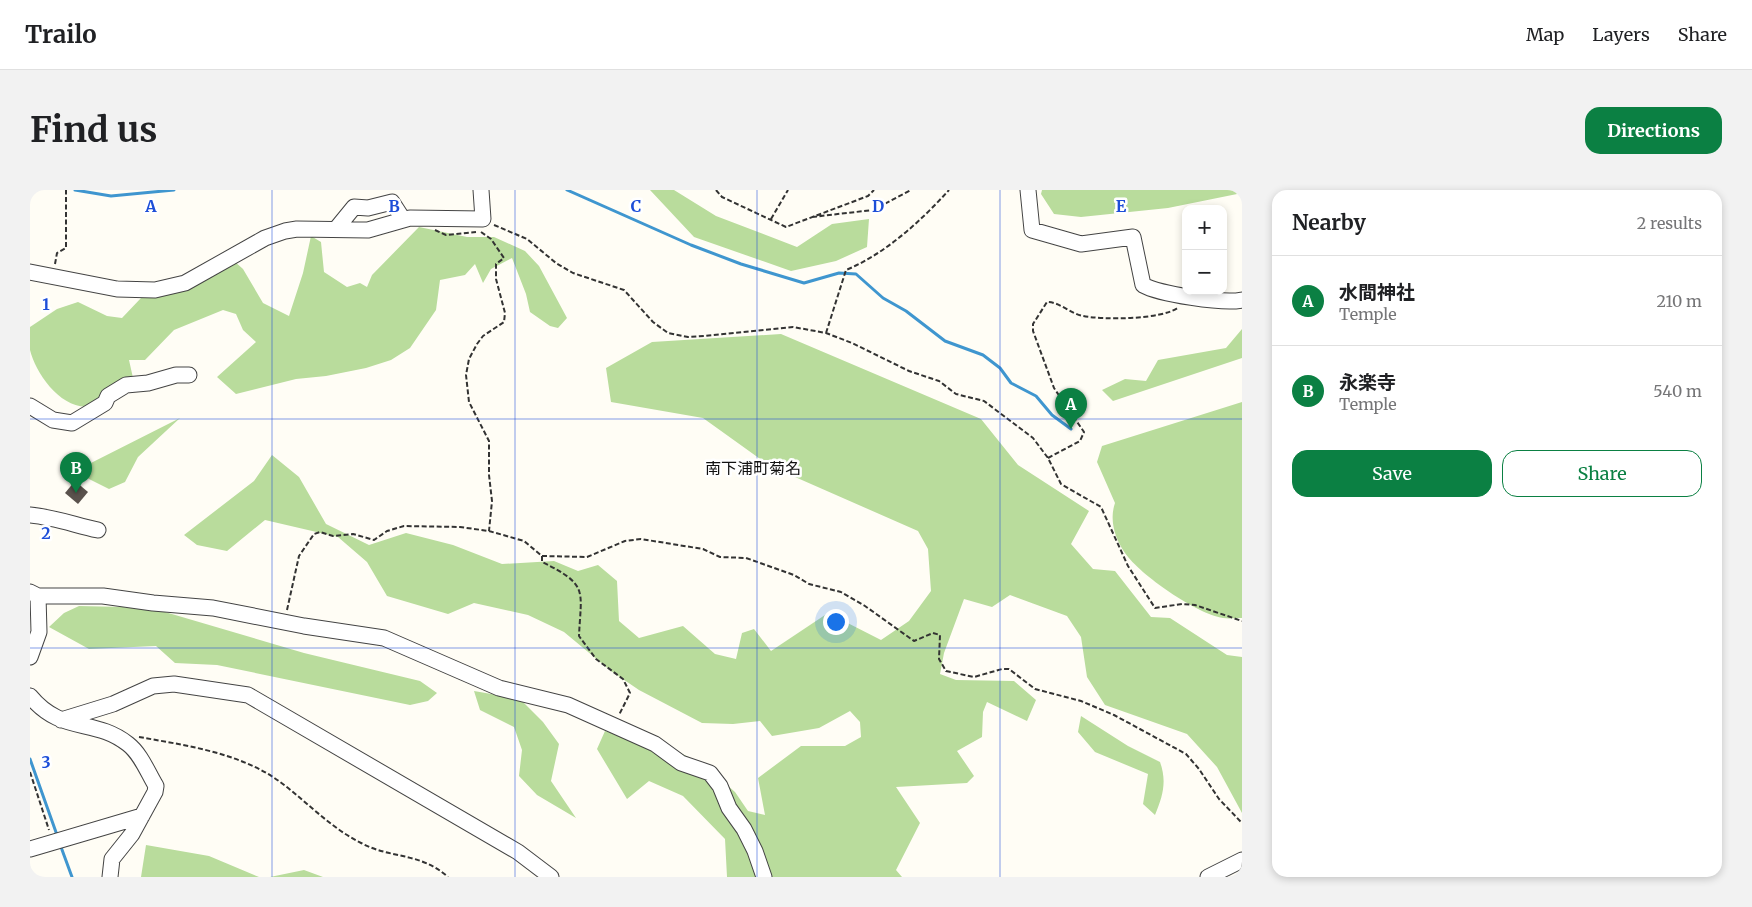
<!DOCTYPE html>
<meta charset="utf-8">
<style>
body{margin:0;font-family:Merriweather,"Noto Sans JP",serif;background:#f2f2f2;color:#202124}
.controls{position:absolute;right:15px;top:15px;display:grid;overflow:hidden;border-radius:10px;box-shadow:0 2px 8px #0003}
.controls button{width:45px;height:45px;display:grid;place-items:center;padding:0;border:0;border-bottom:1px solid #e0e0e0;background:#fff;color:#202124;font:25px sans-serif}
.you{position:absolute;left:805px;top:431px;width:18px;height:18px;margin:-12px;border:4px solid #fff;border-radius:50%;background:#1a73e8;box-shadow:0 0 0 8px #1a73e833}
.badge{display:grid;place-items:center;width:32px;height:32px;border-radius:50%;background:#0b8043;color:#fff;font-size:16px;font-weight:700}
.pin{position:absolute;translate:-50% -41px;filter:drop-shadow(0 1px 2px #0008)}
.pin::after{content:'';position:absolute;top:26px;width:18px;height:15px;background:inherit;clip-path:polygon(0 0,100% 0,50% 100%)}
.list{margin:0;padding:0;list-style:none}
h2{display:flex;justify-content:space-between;align-items:center;height:65px;margin:0;padding:0 20px;font-size:21px}
h2 small{font-size:16px;font-weight:400;color:#757577}
.list li{display:grid;grid-template-columns:32px 1fr auto;gap:15px;align-items:center;box-sizing:border-box;height:90px;padding:0 20px;border-top:1px solid #e0e0e0}
.list b{display:block;font-size:19px;white-space:nowrap}
.list p{margin:0;font-size:16px;white-space:nowrap;color:#757577}
.list em{font-size:16px;font-style:normal;color:#757577}
.actions{display:flex;gap:10px;padding:15px 20px}
.actions a{flex:1;padding:11px 0;border:1px solid #0b8043;border-radius:15px;text-align:center;font-size:18px;color:#0b8043}
.actions .main{background:#0b8043;color:#fff}
.map{position:relative;flex:none;width:1212px;height:687px;overflow:hidden;border-radius:15px}
header{display:flex;align-items:center;gap:30px;box-sizing:border-box;height:70px;padding:0 25px;background:#fff;border-bottom:1px solid #e0e0e0}
header strong{font-size:24px}
nav{display:flex;gap:28px;margin-inline-start:auto;font-size:18px}
.intro{display:flex;align-items:center;justify-content:space-between;box-sizing:border-box;height:120px;padding:0 30px}
h1{margin:0;font-size:35px}
.button{padding:12px 22px;border-radius:15px;background:#0b8043;color:#fff;font-size:18px;font-weight:700}
main{display:flex;gap:30px;padding:0 30px}
aside{flex:1;background:#fff;border-radius:15px;box-shadow:0 2px 8px #0003}
.map>svg:first-child{display:block}
.forest{fill:#b9dc9c}
.lines{fill:none;stroke-linecap:round;stroke-linejoin:round}
.stream{stroke:#3f96cf;stroke-width:3}
.building{fill:#5a524d}
.minor-casing{stroke:#444;stroke-width:17}
.path{stroke:#333;stroke-width:2;stroke-dasharray:5 2.5;stroke-linecap:butt}
.minor{stroke:#fff;stroke-width:15}
.grid{fill:none;stroke:#1d4ed8;stroke-width:1;stroke-opacity:0.55}
.labels{text-anchor:middle;stroke-width:5;stroke-linejoin:round;paint-order:stroke}
.quarter-label{font-size:16px;fill:#111;stroke:#fff}
.grid-label{font-size:16px;text-anchor:middle;font-weight:bold;fill:#1d4ed8;stroke:#fff;stroke-width:5;stroke-linejoin:round;paint-order:stroke}
</style>
<header>
<strong>Trailo</strong>
<nav><a>Map</a><a>Layers</a><a>Share</a></nav>
</header>
<div class="intro"><h1>Find us</h1><a class="button">Directions</a></div>
<main>
<div class="map">
<svg width="1212" height="687" viewBox="0 0 1212 687">
<rect width="100%" height="100%" fill="#fffdf5"/>
<path class="forest" d="M620 0H644L686 26 767 57 802 34 839 29 837 57 806 71 761 81 664 47Z
M1012 0H1212V3L1138 18 1051 27 1024 24 1011 4Z
M389 37 437 47H464L495 61 509 76 537 128 528 138 520 136 500 122 496 104 482 68 461 79 453 93 445 74 435 85 410 90 406 120 380 158 361 170 336 178 296 186 266 189 206 204 187 187 226 152 213 140 206 124 193 120 144 140 115 170H99L103 188C93 195 75 212 65 215 35 225 6 185 0 160 0 153 0 144 0 137L27 119 48 112 77 126 92 128 111 108 155 98 204 71 213 79 233 113 259 126 273 83 281 46 291 52 294 82 317 97 330 93 337 97 342 85Z
M1212 139V168L1083 211 1072 200 1095 189 1116 191 1128 170 1196 158Z
M751 144 951 229 988 275 1059 321 1041 354 1063 379 1085 381 1121 427 1140 428 1197 465 1212 467V623L1187 577 1157 544 1075 515 1057 487 1051 447 1037 426 980 405 962 417 934 409 914 463 910 484 926 490 984 491 1006 510 997 531 957 512 953 522 952 547 927 561 944 586 937 593 866 597 890 633 866 680 872 687H697L695 649 653 606 619 591 597 609 567 559 575 541 621 557 637 556 674 575 705 602 718 621 735 625 728 588 771 556H815L831 547 830 532 820 521 789 538 742 546 730 531 703 534 672 533 609 500 581 481 534 442 498 425 444 413 418 424 357 406 337 372 308 347 235 330 197 361 167 355 154 345 224 291 242 265 269 287 296 334 339 355 376 343 423 355 472 374 524 371 548 381 568 375 587 391 589 431 609 448 653 436 685 464 706 469 712 443 724 439 741 461 798 423 851 450 879 431 901 401 898 359 888 341 740 276 673 228 581 212 576 178 622 152Z
M1212 212V428C1206 428 1199 429 1193 428 1167 424 1110 385 1095 363 1085 349 1079 330 1085 313L1067 272 1072 256Z
M150 228 108 267 95 292 79 299 55 287V276Z
M49 416 93 417 135 422 274 463 390 491 407 503 398 511 380 515 187 475 145 473 126 456 59 459 19 437 34 423Z
M444 501 490 509 513 532 529 554 521 591 546 628 507 605 489 586 492 560 484 537 450 520Z
M1051 526 1098 556 1130 572C1137 591 1133 606 1125 625L1113 614 1118 584 1065 562 1048 542Z
M116 655 179 666 229 687H111Z
M274 680 293 687H240Z"/>
<g class="lines">
<path class="stream" d="M45 0 81 6 144 0
M537 0 661 55 711 74 774 93 809 83 826 84 853 108 876 121 915 151 953 165 970 178 981 193 1006 206 1022 225 1041 239
M0 569 27 645
M31 657 42 687"/>
</g>
<path class="building" d="M45 291 58 302 48 314 35 303Z"/>
<g class="lines">
<defs>
<path id="minor" d="M998 0 1002 40 1051 54 1103 47 1113 95C1129 104 1193 114 1212 110
M306 39 324 17 338 18 362 12 373 29
M0 82 87 99 125 100 155 93 235 48 255 41 267 39 338 40 380 28 453 29 451 0
M0 216 23 230 42 233 75 213 78 206 96 195 118 193 146 185H159
M0 325C23 327 45 335 68 340
M0 402 8 406 9 442 0 467
M8 406H73L123 413 183 418 274 436 354 448 469 498 538 515 625 554 651 573 680 583 690 596 699 618 714 639 725 661 734 687
M0 506C32 545 64 527 98 554 111 564 118 583 126 596L125 602 102 644 82 669 80 687
M31 530 83 514 123 496 144 494 218 505 488 662 521 687
M0 659 112 626
M1178 687 1212 670"/>
</defs>
<use href="#minor" class="minor-casing"/>
<path class="path" d="M686 0 692 7 756 37 838 6 844 0
M782 27 843 20 881 0
M741 29 758 0
M464 35 497 49 526 73 543 83 594 100 623 132 638 143 658 147 674 146 763 137 796 143 822 153 879 181 909 191 926 204 954 211 1003 248 1018 268 1031 294 1071 317 1098 376 1125 418 1152 414 1165 415 1212 431
M405 40 416 45 446 42
M451 42 461 49 474 68 466 74V89L475 123 474 132 453 146 447 154 439 169 436 185 439 212 459 251V285L462 311 459 341
M25 74 27 63 36 58V0
M796 143 816 80C855 64 891 31 919 0
M1018 268 1050 251 1054 242 1024 198 1003 141V134L1017 112C1030 112 1041 124 1053 126 1073 130 1133 130 1149 117
M512 366 557 367 595 351 611 349 673 359 690 367 716 368 764 385 779 394 811 402 835 416 884 451 903 443 910 445 909 469 916 481 944 487 972 479H979L1005 499 1051 511 1084 525 1156 564 1169 579 1189 609 1212 633
M257 420 269 366 284 344 290 342 303 346 323 344 344 350 357 341 374 336 430 337 459 341 494 351 512 366V372C559 395 551 400 549 446L566 469 593 489 600 503 589 525
M109 547C154 555 204 562 243 587 273 607 297 636 331 653 361 669 390 662 418 687
M0 582 19 640"/>
<use href="#minor" class="minor"/>
</g>
<path class="grid" d="M242 0V687M485 0V687M727 0V687M970 0V687M0 229H1212M0 458H1212"/>
<g class="labels">
<g class="quarter-label">
<text x="723" y="284">南下浦町菊名</text>
</g>
</g>
<g class="grid-label">
<text x="121" y="22">A</text>
<text x="364" y="22">B</text>
<text x="606" y="22">C</text>
<text x="848" y="22">D</text>
<text x="1091" y="22">E</text>
<text x="16" y="120">1</text>
<text x="16" y="349">2</text>
<text x="16" y="578">3</text>
</g>
</svg>
<div class="controls">
<button>+</button>
<button>−</button>
</div>
<div class="you"></div>
<div class="pin badge" style="left:1041px;top:239px">A</div>
<div class="pin badge" style="left:46px;top:303px">B</div>
</div>
<aside>
<h2>Nearby<small>2 results</small></h2>
<ul class="list">
<li><span class="badge">A</span><div><b>水間神社</b><p>Temple</p></div><em>210 m</em></li>
<li><span class="badge">B</span><div><b>永楽寺</b><p>Temple</p></div><em>540 m</em></li>
</ul>
<div class="actions"><a class="main">Save</a><a>Share</a></div>
</aside>
</main>
